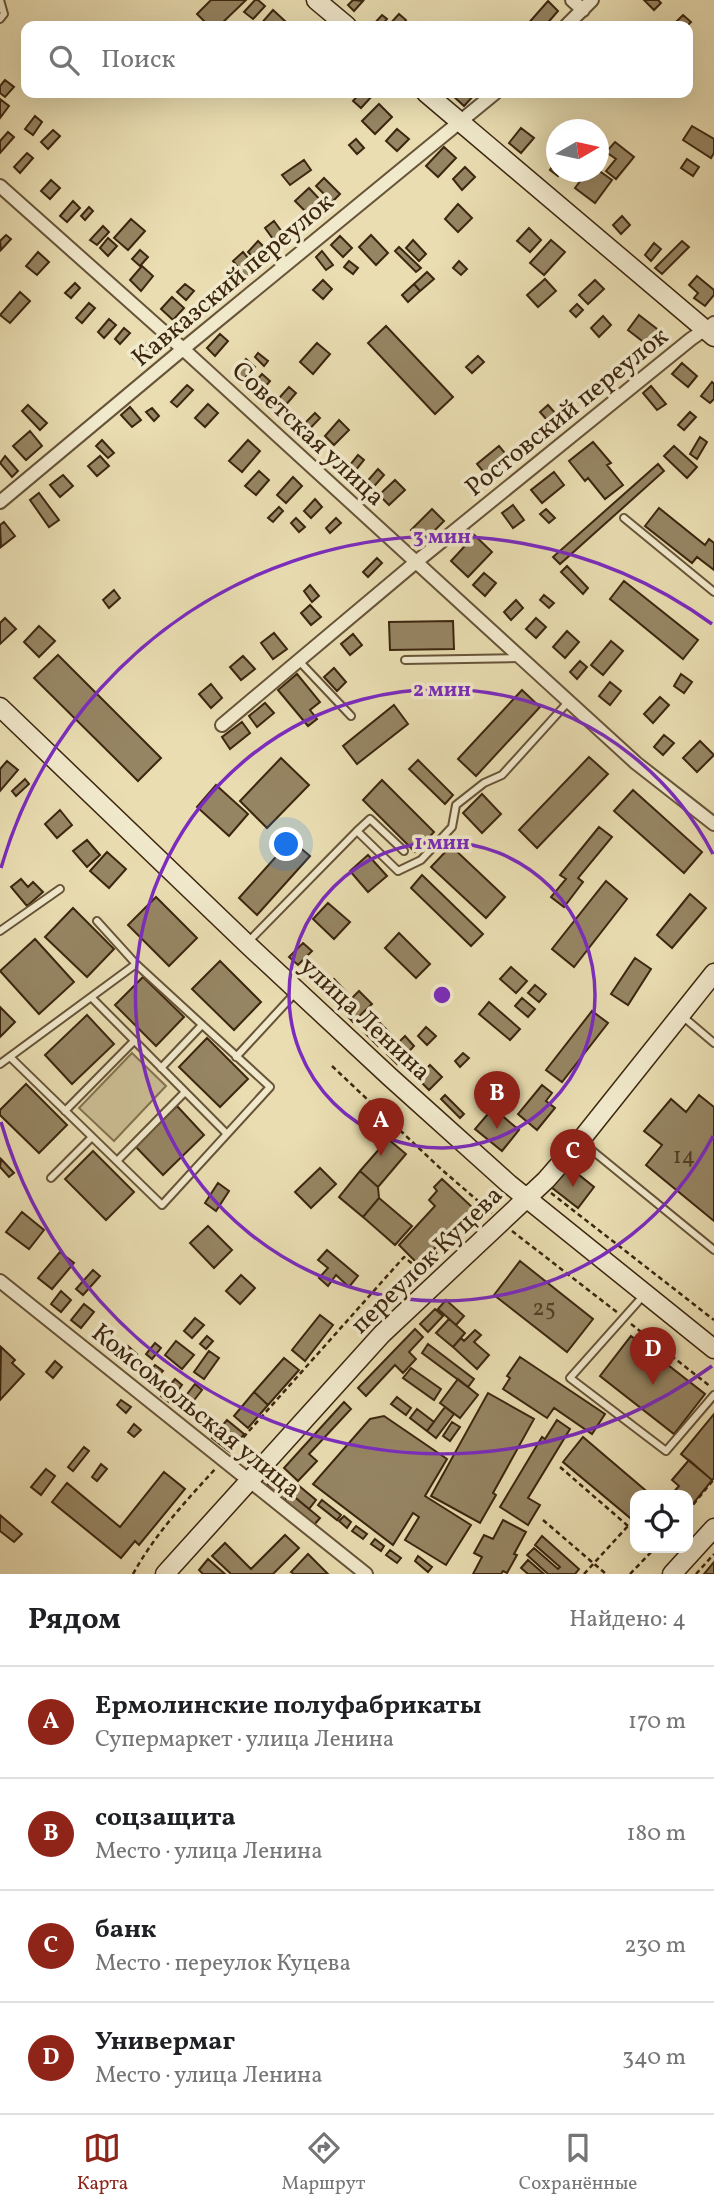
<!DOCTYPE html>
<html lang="ru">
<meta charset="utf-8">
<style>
body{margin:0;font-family:Vollkorn,serif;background:#f6f6f6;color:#202124}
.controls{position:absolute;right:21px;bottom:21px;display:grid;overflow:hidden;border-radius:14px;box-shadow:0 7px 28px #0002}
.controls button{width:63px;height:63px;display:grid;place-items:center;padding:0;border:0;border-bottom:2px solid #e0e0e0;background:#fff;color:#202124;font:35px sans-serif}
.compass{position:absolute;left:546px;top:119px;width:63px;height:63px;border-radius:50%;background:#fff;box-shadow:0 7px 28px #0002;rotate:81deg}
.you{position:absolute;left:287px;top:845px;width:24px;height:24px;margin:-18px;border:5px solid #fff;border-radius:50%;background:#1a73e8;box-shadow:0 0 0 10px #1a73e833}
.badge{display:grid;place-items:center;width:46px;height:46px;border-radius:50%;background:#8f2418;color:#fff;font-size:23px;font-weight:700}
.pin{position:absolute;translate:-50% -58px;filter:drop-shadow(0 2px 4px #0008)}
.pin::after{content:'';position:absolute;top:37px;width:24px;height:21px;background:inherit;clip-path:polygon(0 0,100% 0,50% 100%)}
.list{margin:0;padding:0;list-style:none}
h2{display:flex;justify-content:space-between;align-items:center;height:91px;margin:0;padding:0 28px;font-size:30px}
h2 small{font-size:23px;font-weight:400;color:#757577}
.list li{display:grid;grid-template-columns:46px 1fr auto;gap:21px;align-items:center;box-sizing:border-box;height:112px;padding:0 28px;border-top:2px solid #e0e0e0}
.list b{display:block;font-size:26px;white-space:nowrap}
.list p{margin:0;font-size:23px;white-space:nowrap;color:#757577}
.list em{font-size:23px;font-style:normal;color:#757577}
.icon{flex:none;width:38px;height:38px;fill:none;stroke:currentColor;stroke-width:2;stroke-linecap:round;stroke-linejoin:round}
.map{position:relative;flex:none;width:714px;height:1574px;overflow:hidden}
.search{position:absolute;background:#fff;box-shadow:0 7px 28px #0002;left:21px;right:21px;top:21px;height:77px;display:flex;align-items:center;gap:18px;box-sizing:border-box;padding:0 24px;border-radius:14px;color:#757577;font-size:26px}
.sheet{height:539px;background:#fff}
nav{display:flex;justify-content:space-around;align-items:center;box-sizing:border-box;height:98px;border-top:2px solid #e0e0e0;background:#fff;font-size:19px;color:#757577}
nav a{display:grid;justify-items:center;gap:4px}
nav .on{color:#8f2418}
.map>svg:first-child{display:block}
.green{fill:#ccbe95;stroke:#847252;stroke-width:2}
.building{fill:#968563;stroke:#3c260f;stroke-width:2}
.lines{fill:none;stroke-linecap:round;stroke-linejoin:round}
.lane-casing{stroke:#675438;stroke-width:10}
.street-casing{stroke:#675438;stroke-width:16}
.secondary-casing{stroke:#3c260f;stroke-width:21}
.path{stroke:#3c260f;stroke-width:2.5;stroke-dasharray:5 3.5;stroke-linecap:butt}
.lane{stroke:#f1e9cc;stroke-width:6}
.street{stroke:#f1e9cc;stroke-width:12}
.secondary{stroke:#f1e9cc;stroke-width:18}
.ring{fill:none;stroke:#7b2cbf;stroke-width:3.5}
.labels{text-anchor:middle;stroke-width:7;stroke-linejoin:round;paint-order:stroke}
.number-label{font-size:23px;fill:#523e24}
.street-label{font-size:26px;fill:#3c260f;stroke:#f1e9cc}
.centre{fill:#7b2cbf;stroke:#f1e9cc;stroke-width:3.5}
.ring-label{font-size:21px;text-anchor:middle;font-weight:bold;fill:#7b2cbf;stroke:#f1e9cc;stroke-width:7;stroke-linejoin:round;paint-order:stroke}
</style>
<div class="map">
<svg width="714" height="1574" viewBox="0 0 714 1574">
<rect width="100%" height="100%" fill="#e9ddb1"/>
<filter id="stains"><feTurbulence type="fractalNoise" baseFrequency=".00286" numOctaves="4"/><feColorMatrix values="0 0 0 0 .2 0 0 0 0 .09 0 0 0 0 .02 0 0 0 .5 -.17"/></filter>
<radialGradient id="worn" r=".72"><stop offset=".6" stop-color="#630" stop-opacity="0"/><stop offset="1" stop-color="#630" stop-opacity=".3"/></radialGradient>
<path class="green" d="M132 1053 166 1086 114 1141 79 1108Z"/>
<path class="building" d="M211 0H246L219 26H209L197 14Z
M255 0H258L265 6 253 19 244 12Z
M353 0 363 1 354 11 348 5Z
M644 0H658L661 3 654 10Z
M548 1 558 11 545 26H526Z
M273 10 285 21 280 26H259Z
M399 14 406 20 401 26H391L389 25Z
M382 15 387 19 381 26H372Z
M683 15 691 22 687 26H681L676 22Z
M5 80 14 87 5 97 0 93V86Z
M360 93H371L373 95 361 108 353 101Z
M450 93H476L464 106Z
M0 99 9 106 0 118Z
M379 104 392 117 375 134 362 121Z
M35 116 42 122 33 135 25 129Z
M692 126 714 139V153L711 158 683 140Z
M521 128 534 138 521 153 509 143Z
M397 129 409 139 397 151 386 141Z
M53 130 60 136 48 149 41 142Z
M8 132 14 137 0 153V141Z
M356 139 364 148 357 154 349 145Z
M615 142 634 157 616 179 606 171 616 159 606 152Z
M444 147 456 158 438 177 426 166Z
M27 153 33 158 20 173 14 167Z
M687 159 699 167 693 176 681 168Z
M304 160 311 170 290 185 282 175Z
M556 160V172H561L558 176 550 170Z
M465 167 475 177 462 190 453 179Z
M598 170 612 180 595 203 575 188 587 172H598Z
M324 178 340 194 332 202 316 186Z
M51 180 60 188 50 199 41 191Z
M309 188 324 204 311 217 295 201Z
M73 201 80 208 67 222 60 216Z
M458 204 472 218 458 232 445 219Z
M89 207 93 211 85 220 81 216Z
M622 216 630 225 621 234 613 225Z
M131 219 145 231 128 250 114 238Z
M274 221 285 236 276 243 265 228Z
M103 226 109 232 97 245 90 240Z
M529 228 541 240 530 252 517 241Z
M6 235 11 239 1 250 0 241Z
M371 235 388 253 376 265 359 247Z
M340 236 352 248 343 257 331 245Z
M108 238 117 246 108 256 100 248Z
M413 240 426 254 419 261 406 248Z
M551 240 565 252 544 275 530 263Z
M258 241 272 255 262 266 248 252Z
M682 241 689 247 662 274 655 268Z
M654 243 661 249 651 261 645 255Z
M399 247 421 268 416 272 395 251Z
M140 250 148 257 140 266 132 259Z
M322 251 333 265 326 270 316 257Z
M38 252 49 262 37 275 26 266Z
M243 252 256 268 246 277 233 261Z
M349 261 358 268 353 274 344 267Z
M459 261 467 269 461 275 453 268Z
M142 266 153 276 141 291 130 280Z
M427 272 434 279 420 291 414 284Z
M697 276 714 290V295L705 306 694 298 698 293 689 285Z
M545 279 556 291 538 307 527 295Z
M323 280 332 289 323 299 313 290Z
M595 280 604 289 588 304 579 295Z
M75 283 80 288 71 298 65 293Z
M185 284 194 291 186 300 177 292Z
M414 284 420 291 408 302 402 295Z
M20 292 30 301 10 323 0 315Z
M172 297 184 308 173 320 161 309Z
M89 303 95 308 82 323 76 318Z
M577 304 583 310 576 317 570 311Z
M639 315 661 332 650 347 628 330Z
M603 316 611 325 599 337 591 328Z
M109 319 116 325 104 338 98 332Z
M386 326 453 397 435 414 368 343Z
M124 328 130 333 120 344 115 339Z
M220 334 228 341 215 356 207 348Z
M317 343 330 354 313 374 300 362Z
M146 344 156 353 143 367 133 358Z
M258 353 268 361 264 366 255 357Z
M478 356 484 362 472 373 466 367Z
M246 359 255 367 243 380 235 372Z
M682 363 697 376 688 387 672 374Z
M262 374 270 381 258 395 250 388Z
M712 382 714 384V399L710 403 701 396Z
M187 385 193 390 177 407 171 402Z
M651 386 666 404 657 410 643 393Z
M289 387 296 393 278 414 271 407Z
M208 404 218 413 205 427 195 418Z
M28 405 47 423 40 430 22 411Z
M548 405 563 422 555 429 540 412Z
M130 407 141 420 132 427 121 415Z
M152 408 159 416 154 421 146 412Z
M690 412 696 417 684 430 678 425Z
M315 413 320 418 304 435 298 430Z
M339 420 349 430 334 445 325 436Z
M30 431 42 446 26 460 13 446Z
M700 437 707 442 697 459 690 454Z
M102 440 114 453 108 458 96 446Z
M248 440 260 451 242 472 229 461Z
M593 442 611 463 607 465 623 485 605 499 588 478 585 481 569 461Z
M499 446 509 458 487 476 477 464Z
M674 446 697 467 687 478 664 456Z
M358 455 364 460 351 476 345 471Z
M5 456 18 471 12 477 0 463Z
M100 456 109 466 97 476 88 466Z
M658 464 664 471 560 564 553 557Z
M378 469 384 475 370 491 364 485Z
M259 471 269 480 256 495 245 486Z
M554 472 564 485 542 503 531 490Z
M63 475 73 486 60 497 50 485Z
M293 477 302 486 286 503 277 495Z
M395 480 405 490 389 505 379 495Z
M39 493 59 520 49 527 30 500Z
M315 499 322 507 311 518 304 511Z
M513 505 524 520 513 528 502 513Z
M279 507 283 511 273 522 268 518Z
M659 508 705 545 709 539 714 543V570L697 557 692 563 645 526Z
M432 509 444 521 423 542 411 530Z
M546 509 555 518 549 523 540 514Z
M296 518 305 527 299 532 291 523Z
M336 518 341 523 330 533 326 528Z
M4 522 15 536 1 547 0 525Z
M467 528 492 552 468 577 451 561 464 547 456 539Z
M377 558 382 563 368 577 363 572Z
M567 566 588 588 583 594 561 572Z
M484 573 496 583 485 596 473 585Z
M624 581 698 640 683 659 610 599Z
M310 585 319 596 312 602 304 591Z
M114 590 120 598 109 608 103 600Z
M544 595 554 603 549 608 540 600Z
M516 600 523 608 511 620 504 612Z
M310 605 321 617 311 625 301 613Z
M5 618 16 629 0 644V623Z
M536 618 546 627 536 638 526 629Z
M453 621 454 649 390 650 389 622Z
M39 626 55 641 39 657 24 642Z
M567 631 579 642 565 658 553 647Z
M274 633 287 649 273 659 261 643Z
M353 634 362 645 350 655 341 644Z
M611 641 623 651 603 675 591 665Z
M58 655 161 758 138 781 34 678Z
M243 656 255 669 241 680 230 667Z
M580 661 587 667 577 679 570 672Z
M334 668 346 682 337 691 324 677Z
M297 674 320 702 310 710 317 719 308 726 278 690Z
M681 674 692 682 684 693 674 686Z
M610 682 621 691 610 705 599 696Z
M211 684 222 698 211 708 199 694Z
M522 690 540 707 476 776 458 759Z
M660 697 669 705 653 723 644 714Z
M265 703 274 713 257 727 249 716Z
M394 705 408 724 357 764 343 746Z
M242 722 250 733 230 749 222 737Z
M664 735 674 743 663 755 654 747Z
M700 741 714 755 697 772 683 758Z
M589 757 608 774 537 848 519 830Z
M281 758 309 785 267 828 240 801Z
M418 760 453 795 445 804 409 769Z
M7 761 18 770 0 791V769Z
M25 779 29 784 16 796 12 791Z
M382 780 434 832 415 852 363 800Z
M216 785 248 814 229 836 197 807Z
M633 790 702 852 684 873 614 811Z
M482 794 501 814 482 833 463 813Z
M60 810 72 825 57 838 45 824Z
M599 827 612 837 578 878 583 882 564 907 551 897 566 879 560 875Z
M87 840 100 855 87 867 73 851Z
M291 840 310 856 257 915 239 898Z
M451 846 505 897 486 918 431 867Z
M107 852 126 869 109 888 90 871Z
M368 855 387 876 368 892 350 871Z
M422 875 483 934 471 946 411 888Z
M21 879 28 887 33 882 43 892 27 906 11 887Z
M606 881 627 899 574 967 552 949Z
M690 894 706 908 672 948 657 935Z
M156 897 197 938 169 966 128 925Z
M328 903 350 922 334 939 313 919Z
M73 908 114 949 87 977 45 937Z
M399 933 430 964 416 978 385 948Z
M35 939 74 982 39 1014 0 971Z
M303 943 312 951 298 965 289 957Z
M635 958 651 969 628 1005 611 994Z
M220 961 261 1002 234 1030 192 989Z
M511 967 527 981 516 993 500 979Z
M143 977 184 1017 156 1046 115 1005Z
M334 979 348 994 337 1005 322 991Z
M535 985 546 994 539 1002 528 993Z
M359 991 372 1004 353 1022 341 1009Z
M522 998 535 1009 528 1017 515 1006Z
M489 1002 520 1029 510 1040 479 1014Z
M0 1007 15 1022 0 1037Z
M592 1011 608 1023 562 1082 546 1070Z
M87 1015 114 1044 72 1084 45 1055Z
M376 1019 390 1033 378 1046 364 1032Z
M426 1027 436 1036 427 1045 418 1036Z
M405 1036 414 1046 397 1064 387 1054Z
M207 1038 248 1079 220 1107 179 1067Z
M463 1053 469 1058 460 1067 455 1061Z
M430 1065 442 1077 429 1090 417 1078Z
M26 1084 67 1125 39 1153 0 1115V1110Z
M542 1085 552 1093 546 1101 555 1108 537 1130 518 1114Z
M445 1095 464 1114 460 1118 441 1099Z
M699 1095 714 1107V1221L646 1165 662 1145 644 1131 671 1099 686 1112Z
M177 1106 204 1135 163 1175 135 1146Z
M493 1108 519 1130 502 1151 475 1129Z
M385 1127 391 1132 379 1146 373 1141Z
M388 1139 406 1154 378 1187 360 1171Z
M93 1151 134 1192 106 1220 65 1179Z
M1 1159 14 1173 9 1177 0 1167Z
M568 1166 594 1187 578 1208 551 1187Z
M320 1168 336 1184 311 1208 295 1192Z
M360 1171 378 1187 379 1198 363 1217 339 1197Z
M442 1179 473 1208 419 1265 399 1245 435 1206 429 1200 437 1191 434 1187Z
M218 1183 229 1191 216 1211 205 1203Z
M379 1198 412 1226 395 1245 363 1217Z
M22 1212 44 1230 29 1249 6 1232Z
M208 1226 232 1250 214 1268 190 1243Z
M327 1250 358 1276 349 1287 336 1275 328 1286 319 1278 328 1268 318 1260Z
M60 1252 74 1263 52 1289 38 1278Z
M520 1261 593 1319 567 1352 494 1295Z
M93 1270 100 1276 83 1295 76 1289Z
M241 1275 255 1288 240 1304 226 1291Z
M61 1291 71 1300 61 1312 51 1304Z
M446 1300 464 1316 456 1325 438 1309Z
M84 1304 94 1312 81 1328 71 1320Z
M435 1309 443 1316 428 1332 420 1324Z
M320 1315 333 1325 305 1361 292 1350Z
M195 1318 204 1325 192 1338 184 1331Z
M449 1319 465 1333 453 1347 436 1333Z
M415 1329 423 1337 409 1352 416 1359 403 1373 395 1365 366 1396 358 1388Z
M475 1330 481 1335 474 1342 489 1355 477 1369 453 1347 461 1338 464 1341Z
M207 1336 213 1341 206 1349 200 1344Z
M631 1336 705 1394 674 1434 600 1376Z
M176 1341 194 1355 182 1369 165 1355Z
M155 1343 161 1348 152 1359 146 1354Z
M428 1344 474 1379 468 1387 422 1353Z
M128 1346 137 1354 129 1364 120 1357Z
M1 1347 15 1360 12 1363 24 1374 0 1400Z
M209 1351 219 1358 204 1379 194 1372Z
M520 1357 605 1414 592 1434 554 1408 547 1418 503 1389 510 1378 507 1376Z
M284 1358 299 1370 268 1405 254 1392Z
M55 1361 62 1367 53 1378 46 1372Z
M155 1365 163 1371 150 1385 143 1379Z
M411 1368 441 1389 434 1400 403 1378Z
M175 1379 182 1385 169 1402 161 1396Z
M458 1379 478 1395 460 1418 440 1403Z
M195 1384 202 1390 184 1413 177 1407Z
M254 1392 268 1405 248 1428 234 1416Z
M488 1393 534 1419 493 1493 496 1495 480 1523 431 1496Z
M397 1397 411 1408 406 1415 391 1404Z
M121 1400 131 1407 126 1413 117 1405Z
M344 1402 351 1409 309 1454 317 1461 298 1481 284 1468Z
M445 1407 454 1414 436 1438 427 1431Z
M417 1409 434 1422 427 1431 410 1418Z
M714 1414V1478L712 1480 681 1454Z
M384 1416 447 1459 425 1496 471 1525 446 1565 405 1540 419 1517 413 1513 393 1545 313 1484 370 1419Z
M227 1420 244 1434 230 1452 212 1438Z
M557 1420 570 1429 528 1498 540 1505 528 1525 500 1507 542 1437 545 1439Z
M452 1422 460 1427 450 1441 443 1436Z
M134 1424 141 1430 134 1437 128 1432Z
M583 1437 651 1495H635V1522L563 1462Z
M84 1447 89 1451 73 1471 68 1467Z
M689 1460 712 1480 688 1510V1495H671L679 1486 672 1480Z
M101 1464 107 1469 97 1481 92 1477Z
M46 1469 55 1476 41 1495 31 1487Z
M164 1472 185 1489 139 1545 135 1541 121 1558 52 1502 67 1483 120 1527Z
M278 1472 296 1488 284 1501 267 1485Z
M298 1485 316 1500 309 1509 291 1494Z
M291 1494 320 1518 314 1525 284 1501Z
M322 1500 341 1515 337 1520 318 1505Z
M0 1515 22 1534 14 1542 0 1531Z
M344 1516 351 1522 347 1528 339 1521Z
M503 1520 526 1532 514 1554 517 1555 507 1573 503 1571 501 1574H473L482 1557 474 1553 484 1535 493 1539Z
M356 1526 367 1534 363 1539 352 1531Z
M285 1535 299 1548 273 1574H231L212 1556 225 1543 251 1569Z
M542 1536 579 1569 575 1574H548L527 1555 534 1548 558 1569 560 1567 535 1545Z
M375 1539 384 1546 381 1551 371 1544Z
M390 1550 401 1558 397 1563 386 1555Z
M308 1554 328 1574H294L291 1572Z
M418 1556 432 1567 428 1572 415 1561Z
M208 1559 225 1574H203L199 1570Z
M528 1560 544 1574H528L521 1568Z
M714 1562V1574H704Z"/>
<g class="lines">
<defs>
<path id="lane" d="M0 19 4 14 0 0
M624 518 714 592
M405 660 519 658
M299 661 351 716
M357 831 370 819 404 851
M97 921 136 964
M0 931 60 889
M248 942 357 831 398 871 421 860 452 827 456 805 484 783 502 775 569 701
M92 998 227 1134
M681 1015 714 1043
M236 1057 297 991
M0 1064 136 964 270 1087 162 1205 10 1057
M161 1068 202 1025
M65 1111 134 1041
M583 1143 714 1250
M117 1161 185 1092
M51 1178 92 1137
M644 1295 570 1378 666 1451 714 1395"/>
<path id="street" d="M572 0 583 10
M566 26 592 0
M0 186 183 349 636 763 714 824
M0 502 183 349 495 93
M222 725 416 562 691 339 714 323
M0 1281 366 1574"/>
<path id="secondary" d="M316 0 347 26
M426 93 714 337
M0 707 247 944 390 1077 509 1184 714 1349
M165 1574 382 1334 546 1180 580 1141 714 973
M672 1574 714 1528"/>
</defs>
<use href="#lane" class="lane-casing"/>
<use href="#street" class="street-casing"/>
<use href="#secondary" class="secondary-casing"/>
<path class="path" d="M332 1066 441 1169 492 1213
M551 1193 714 1320
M512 1231 618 1313
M631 1324 711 1387
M232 1450 404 1257 419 1269 498 1195
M560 1467 635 1532
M688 1511 714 1479
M543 1520 606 1574
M133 1574C155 1534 186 1501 216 1468
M584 1574 628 1526
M630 1574 655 1548
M696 1574 714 1554"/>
<use href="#lane" class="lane"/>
<use href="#street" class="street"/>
<use href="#secondary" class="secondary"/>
</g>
<g class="ring">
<circle cx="442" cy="995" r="153"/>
<path d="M713 1136A306 306 0 1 1 713 854"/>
<path d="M712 1366A459 459 0 0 1 1 1122M1 868A459 459 0 0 1 712 624"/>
</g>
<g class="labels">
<g class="number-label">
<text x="684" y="1163">14</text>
<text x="544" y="1315">25</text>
</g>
<g class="street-label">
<text transform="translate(232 279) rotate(-40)" y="9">Кавказский переулок</text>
<text transform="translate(566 411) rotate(-39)" y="9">Ростовский переулок</text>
<text transform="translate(309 433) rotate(43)" y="9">Советская улица</text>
<text transform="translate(366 1018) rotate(43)" y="9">улица Ленина</text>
<text transform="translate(426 1259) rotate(-44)" y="9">переулок Куцева</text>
<text transform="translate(197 1410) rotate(39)" y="9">Комсомольская улица</text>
</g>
</g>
<circle cx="442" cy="995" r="10" class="centre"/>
<g class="ring-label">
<text x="442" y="543">3 мин</text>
<text x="442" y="696">2 мин</text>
<text x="442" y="849">1 мин</text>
</g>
<rect width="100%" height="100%" filter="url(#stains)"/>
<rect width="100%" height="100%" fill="url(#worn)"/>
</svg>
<div class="controls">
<button><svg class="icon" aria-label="locate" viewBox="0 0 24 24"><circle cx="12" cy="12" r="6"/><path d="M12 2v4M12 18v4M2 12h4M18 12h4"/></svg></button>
</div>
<svg class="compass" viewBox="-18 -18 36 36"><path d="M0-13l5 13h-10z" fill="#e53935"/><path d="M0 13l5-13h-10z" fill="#757577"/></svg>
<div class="you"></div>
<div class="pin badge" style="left:381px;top:1156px">A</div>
<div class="pin badge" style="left:497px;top:1129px">B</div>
<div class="pin badge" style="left:573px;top:1187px">C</div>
<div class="pin badge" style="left:653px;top:1385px">D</div>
<div class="search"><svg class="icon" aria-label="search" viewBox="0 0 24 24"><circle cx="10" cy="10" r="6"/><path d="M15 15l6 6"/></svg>Поиск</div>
</div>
<section class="sheet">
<h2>Рядом<small>Найдено: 4</small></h2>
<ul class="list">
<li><span class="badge">A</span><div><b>Ермолинские полуфабрикаты</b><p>Супермаркет · улица Ленина</p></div><em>170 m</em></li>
<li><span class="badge">B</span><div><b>соцзащита</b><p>Место · улица Ленина</p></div><em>180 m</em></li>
<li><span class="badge">C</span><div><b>банк</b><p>Место · переулок Куцева</p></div><em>230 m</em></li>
<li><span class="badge">D</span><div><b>Универмаг</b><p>Место · улица Ленина</p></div><em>340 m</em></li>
</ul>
</section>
<nav>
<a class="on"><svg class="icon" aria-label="map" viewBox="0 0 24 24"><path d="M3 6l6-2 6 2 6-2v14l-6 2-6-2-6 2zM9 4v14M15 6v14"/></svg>Карта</a>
<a><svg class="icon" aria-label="directions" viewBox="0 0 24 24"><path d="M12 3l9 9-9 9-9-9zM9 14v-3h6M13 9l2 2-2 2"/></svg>Маршрут</a>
<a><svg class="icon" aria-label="saved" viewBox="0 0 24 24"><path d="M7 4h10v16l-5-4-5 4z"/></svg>Сохранённые</a>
</nav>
